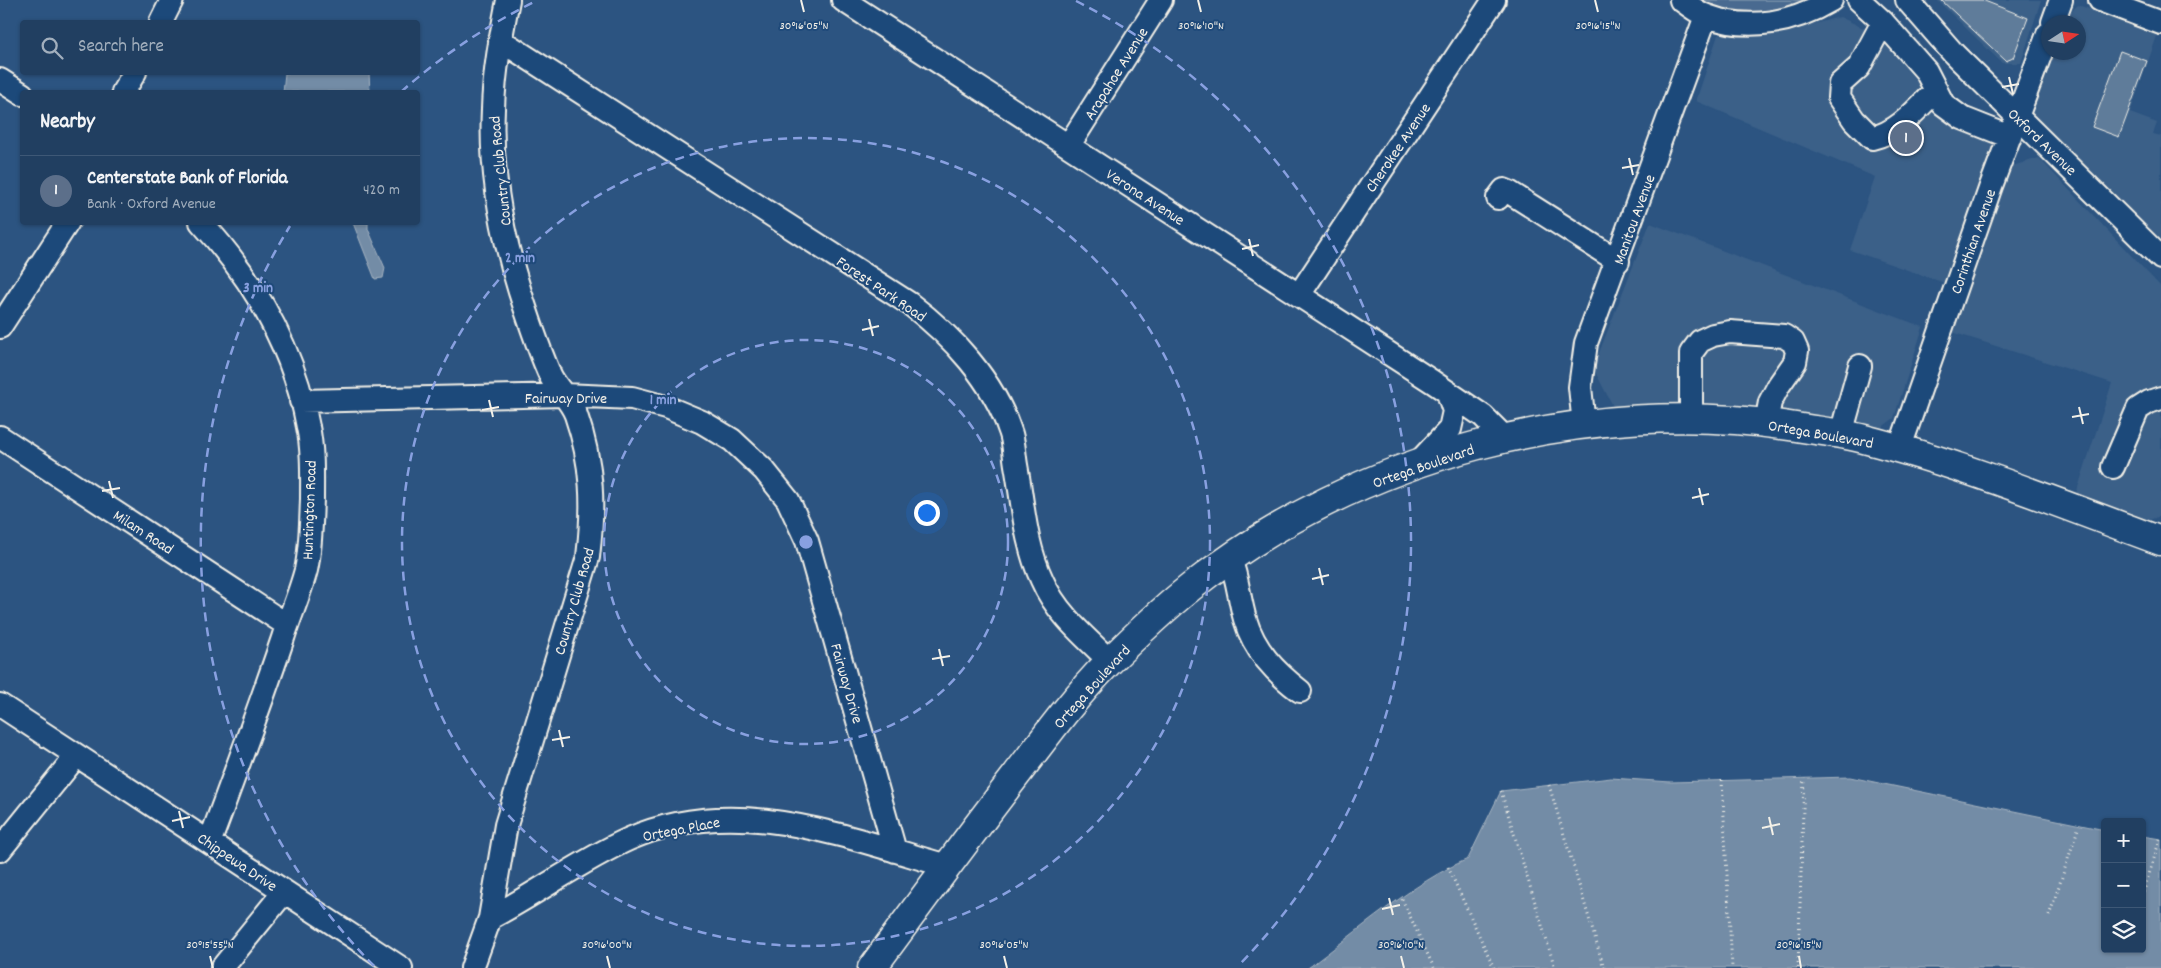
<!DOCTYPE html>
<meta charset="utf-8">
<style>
body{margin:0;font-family:Dekko,sans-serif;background:#2d4a6a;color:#f1f3f6}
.controls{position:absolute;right:15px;bottom:15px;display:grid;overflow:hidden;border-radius:5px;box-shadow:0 1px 4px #0004}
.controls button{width:45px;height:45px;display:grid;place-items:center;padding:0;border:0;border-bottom:1px solid #3e5876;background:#213f61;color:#f1f3f6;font:25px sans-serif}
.compass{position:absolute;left:2041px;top:15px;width:45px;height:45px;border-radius:50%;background:#213f61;box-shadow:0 1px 4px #0004;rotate:78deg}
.you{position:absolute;left:926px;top:512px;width:18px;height:18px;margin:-12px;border:4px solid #fff;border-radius:50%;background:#1a73e8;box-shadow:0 0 0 8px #1a73e833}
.badge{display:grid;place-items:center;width:32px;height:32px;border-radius:50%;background:#ff9aa2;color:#fff;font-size:16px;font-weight:700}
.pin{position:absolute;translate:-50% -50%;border:2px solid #fff;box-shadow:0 1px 5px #0006}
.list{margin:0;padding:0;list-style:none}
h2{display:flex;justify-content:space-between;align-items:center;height:65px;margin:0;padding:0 20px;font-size:21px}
h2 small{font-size:16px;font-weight:400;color:#a2afbd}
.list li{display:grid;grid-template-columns:32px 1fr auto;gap:15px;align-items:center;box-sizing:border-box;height:70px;padding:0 20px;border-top:1px solid #3e5876}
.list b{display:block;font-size:19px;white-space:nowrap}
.list p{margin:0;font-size:16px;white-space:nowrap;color:#a2afbd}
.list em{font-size:16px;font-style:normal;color:#a2afbd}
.icon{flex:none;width:28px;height:28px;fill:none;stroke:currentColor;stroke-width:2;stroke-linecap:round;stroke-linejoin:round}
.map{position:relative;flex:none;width:2161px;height:968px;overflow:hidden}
.search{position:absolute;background:#213f61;box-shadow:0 1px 4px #0004;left:20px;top:20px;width:400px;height:55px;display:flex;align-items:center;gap:12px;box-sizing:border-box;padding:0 18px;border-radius:5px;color:#a2afbd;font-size:19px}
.panel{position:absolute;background:#213f61;box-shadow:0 1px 4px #0004;left:20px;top:90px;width:400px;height:135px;border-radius:5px}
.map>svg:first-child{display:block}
.built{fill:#3b6088}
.green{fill:#496b90;stroke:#9eaebc}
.water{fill:#738ca6;stroke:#a7b4c0}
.building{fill:#5e7b9a;stroke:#f4f1e8}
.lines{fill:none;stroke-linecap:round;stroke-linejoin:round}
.minor-casing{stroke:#f4f1e8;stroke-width:26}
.major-casing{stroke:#f4f1e8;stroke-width:31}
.path{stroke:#f4f1e8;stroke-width:3;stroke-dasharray:1 4;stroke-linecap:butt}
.minor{stroke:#1f4a7a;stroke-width:22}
.major{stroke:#1f4a7a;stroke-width:28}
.ticks{fill:none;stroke:#f4f1e8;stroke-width:2}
.ring{fill:none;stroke:#88a0e0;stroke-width:2.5;stroke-dasharray:9 6}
.labels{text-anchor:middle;stroke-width:4;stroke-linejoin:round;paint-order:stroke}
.street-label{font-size:16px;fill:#f4f1e8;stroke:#1f4a7a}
.ticks-label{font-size:12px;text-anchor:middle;fill:#f4f1e8;stroke:#1f4a7a;stroke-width:4;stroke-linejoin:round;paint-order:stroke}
.centre{fill:#88a0e0;stroke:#1f4a7a;stroke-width:2.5}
.ring-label{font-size:15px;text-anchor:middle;font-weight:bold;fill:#88a0e0;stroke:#1f4a7a;stroke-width:4;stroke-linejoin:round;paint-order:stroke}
</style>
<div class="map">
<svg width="2161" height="968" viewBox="0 0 2161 968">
<rect width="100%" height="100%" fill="#2c5481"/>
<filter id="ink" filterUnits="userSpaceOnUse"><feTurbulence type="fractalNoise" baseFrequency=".02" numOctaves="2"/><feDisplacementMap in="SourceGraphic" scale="10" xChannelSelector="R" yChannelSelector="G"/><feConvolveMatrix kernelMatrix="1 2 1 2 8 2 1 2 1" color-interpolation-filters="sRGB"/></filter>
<g filter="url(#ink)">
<path class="built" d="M1937 0H2041L2021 63H2002Z
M2078 5 2158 33 2130 113 2157 123 2153 134 2161 136V239L2030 118 2053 53 2078 52V22H2063L2065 17Z
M1840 17 1876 34 1952 122 1996 141V148L1945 283 1850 250 1875 177 1696 101 1718 35 1794 29Z
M2039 158 2161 287V516L2142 522 2074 500 2112 383 1952 332 2009 167Z
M1650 223 1923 327 1894 418 1877 431 1781 411 1613 406 1593 368Z"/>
<path class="green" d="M1693 0H1815C1772 18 1736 23 1693 0Z"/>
<path class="water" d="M369 72 370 92H283L285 73Z
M353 223H368V229L385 268 383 278 375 279Z
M1850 777 2105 830V949H2142V836L2161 839V968H1308C1357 932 1413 882 1468 859L1501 791 1611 778 1671 782Z"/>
<path class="building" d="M1941 0H1982L2028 18 2013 58 2006 61Z
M2120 51 2147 61 2119 137 2092 127Z"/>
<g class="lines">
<defs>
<path id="minor" d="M843 0 1433 382 1483 416 1506 439
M1681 0C1689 5 1698 13 1707 16 1750 32 1794 22 1831 0
M1859 0 1882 21 1926 71 1943 104 1962 118 2010 137
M1907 0 1954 54 2161 258
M2100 0 2161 23
M161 22 172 0
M1883 22 1859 67 1840 84 1839 98 1854 120 1872 138C1899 132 1917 109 1936 90
M2053 22 2061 0
M500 40 910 304C952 336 993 380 1010 431 1014 441 1014 454 1016 465 1023 503 1025 544 1042 580 1056 613 1085 637 1110 661
M0 80 22 94
M123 92 135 72
M1069 145 1161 0
M1498 198 1504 190 1509 192 1618 261
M201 222C254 280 294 349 308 427 313 451 312 475 312 499 311 522 311 548 306 570 300 593 290 616 283 638 260 706 235 774 210 841
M1299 295 1494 0
M0 327 68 222
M301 401 564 395 632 398 666 407 702 422 732 440 764 470 788 500 807 541 895 851
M1691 419V353L1700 341 1713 335 1730 332 1784 336 1793 342 1797 351 1795 362 1779 385 1770 402 1766 423
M1584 425 1580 387 1586 343 1706 16
M1841 434 1860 366
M0 437 287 625
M1899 450 1991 186 2048 34
M1417 464 1450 429 1454 411 1448 393
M2113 467 2138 409 2149 402 2161 398
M1230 559C1238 579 1239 599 1245 619 1254 650 1275 672 1300 691
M0 705 401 968
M0 850 76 756
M490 918C538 893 580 861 629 839 735 792 844 837 947 866
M222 968 284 892
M472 968 490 918 506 825 588 557C594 506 593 464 576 415 571 401 558 390 551 377 539 351 529 320 520 292 502 234 490 169 493 109 494 72 501 36 508 0"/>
<path id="major" d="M872 968C919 904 966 840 1014 778 1044 739 1072 700 1106 665 1133 638 1161 611 1191 587 1357 455 1587 394 1796 427 1819 431 1842 433 1864 439 1965 465 2063 505 2161 541"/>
</defs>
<use href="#minor" class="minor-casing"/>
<use href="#major" class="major-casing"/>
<path class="path" d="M1722 780 1732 968
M1549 785 1604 968
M1501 791 1555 968
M1448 867 1494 968
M2142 897 2160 839
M1402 899 1434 968
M2049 916 2079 826
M1798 968 1804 778"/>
<use href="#minor" class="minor"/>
<use href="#major" class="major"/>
</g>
</g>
<path class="ticks" d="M801 0 804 12M1198 0 1201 12M1595 0 1598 12M2009 77 2013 94M2002 87 2019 84M1629 158 1633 175M1622 168 1639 165M1249 239 1253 256M1242 249 1259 245M869 319 873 336M862 330 879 326M489 400 493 417M2079 407 2083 424M482 410 499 407M2072 417 2089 414M109 481 113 498M1699 488 1703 505M102 491 120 488M1692 498 1709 494M1319 568 1323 585M1312 579 1329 575M939 649 943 666M932 659 950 656M559 730 563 747M552 740 570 737M179 811 183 828M1769 817 1773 835M172 821 190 817M1762 828 1780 824M1389 898 1393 915M1382 909 1400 905M210 956 213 968M607 956 610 968M1004 956 1007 968M1401 956 1404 968M1799 956 1801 968"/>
<g class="ring">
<circle cx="806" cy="542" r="202"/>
<circle cx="806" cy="542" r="404"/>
<path d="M374 966A605 605 0 0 1 290 226M401 92A605 605 0 0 1 536 1M1076 1A605 605 0 0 1 1238 966"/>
</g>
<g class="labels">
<g class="street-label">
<text transform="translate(1115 73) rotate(-58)" y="6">Arapahoe Avenue</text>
<text transform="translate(2043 141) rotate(44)" y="6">Oxford Avenue</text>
<text transform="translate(1397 147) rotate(-56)" y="6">Cherokee Avenue</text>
<text transform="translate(499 171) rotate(-96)" y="6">Country Club Road</text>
<text transform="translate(1146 196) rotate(33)" y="6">Verona Avenue</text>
<text transform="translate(1633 219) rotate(-70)" y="6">Manitou Avenue</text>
<text transform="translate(1972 241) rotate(-71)" y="6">Corinthian Avenue</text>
<text transform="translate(882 288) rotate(34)" y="6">Forest Park Road</text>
<text x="566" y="403">Fairway Drive</text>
<text transform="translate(1821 433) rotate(10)" y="6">Ortega Boulevard</text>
<text transform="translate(1423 465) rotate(-19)" y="6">Ortega Boulevard</text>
<text transform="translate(308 510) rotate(-88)" y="6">Huntington Road</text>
<text transform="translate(144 531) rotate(33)" y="6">Milam Road</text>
<text transform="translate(573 601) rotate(-74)" y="6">Country Club Road</text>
<text transform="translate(848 683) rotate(74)" y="6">Fairway Drive</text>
<text transform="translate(1091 686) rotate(-48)" y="6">Ortega Boulevard</text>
<text transform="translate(681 828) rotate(-11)" y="6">Ortega Place</text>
<text transform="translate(238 861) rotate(34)" y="6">Chippewa Drive</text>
</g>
</g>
<g class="ticks-label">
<text x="804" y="29">30°16'05"N</text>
<text x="1201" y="29">30°16'10"N</text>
<text x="1598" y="29">30°16'15"N</text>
<text x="210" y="948">30°15'55"N</text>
<text x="607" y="948">30°16'00"N</text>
<text x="1004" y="948">30°16'05"N</text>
<text x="1401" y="948">30°16'10"N</text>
<text x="1799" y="948">30°16'15"N</text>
</g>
<circle cx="806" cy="542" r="8" class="centre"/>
<g class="ring-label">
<text x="520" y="262">2 min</text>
<text x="258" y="292">3 min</text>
<text x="663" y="404">1 min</text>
</g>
</svg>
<div class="controls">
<button>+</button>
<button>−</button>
<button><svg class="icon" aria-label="layers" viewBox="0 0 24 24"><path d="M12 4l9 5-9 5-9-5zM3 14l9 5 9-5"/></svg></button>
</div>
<svg class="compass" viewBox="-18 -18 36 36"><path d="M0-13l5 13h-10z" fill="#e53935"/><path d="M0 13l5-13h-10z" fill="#a2afbd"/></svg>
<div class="you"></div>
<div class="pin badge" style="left:1906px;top:138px;background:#5c6f8a">1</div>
<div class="search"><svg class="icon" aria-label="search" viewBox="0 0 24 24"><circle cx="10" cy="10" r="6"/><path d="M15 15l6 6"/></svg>Search here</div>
<section class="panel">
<h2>Nearby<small></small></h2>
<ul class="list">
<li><span class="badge" style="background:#5c6f8a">1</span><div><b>Centerstate Bank of Florida</b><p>Bank · Oxford Avenue</p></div><em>420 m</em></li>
</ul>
</section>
</div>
